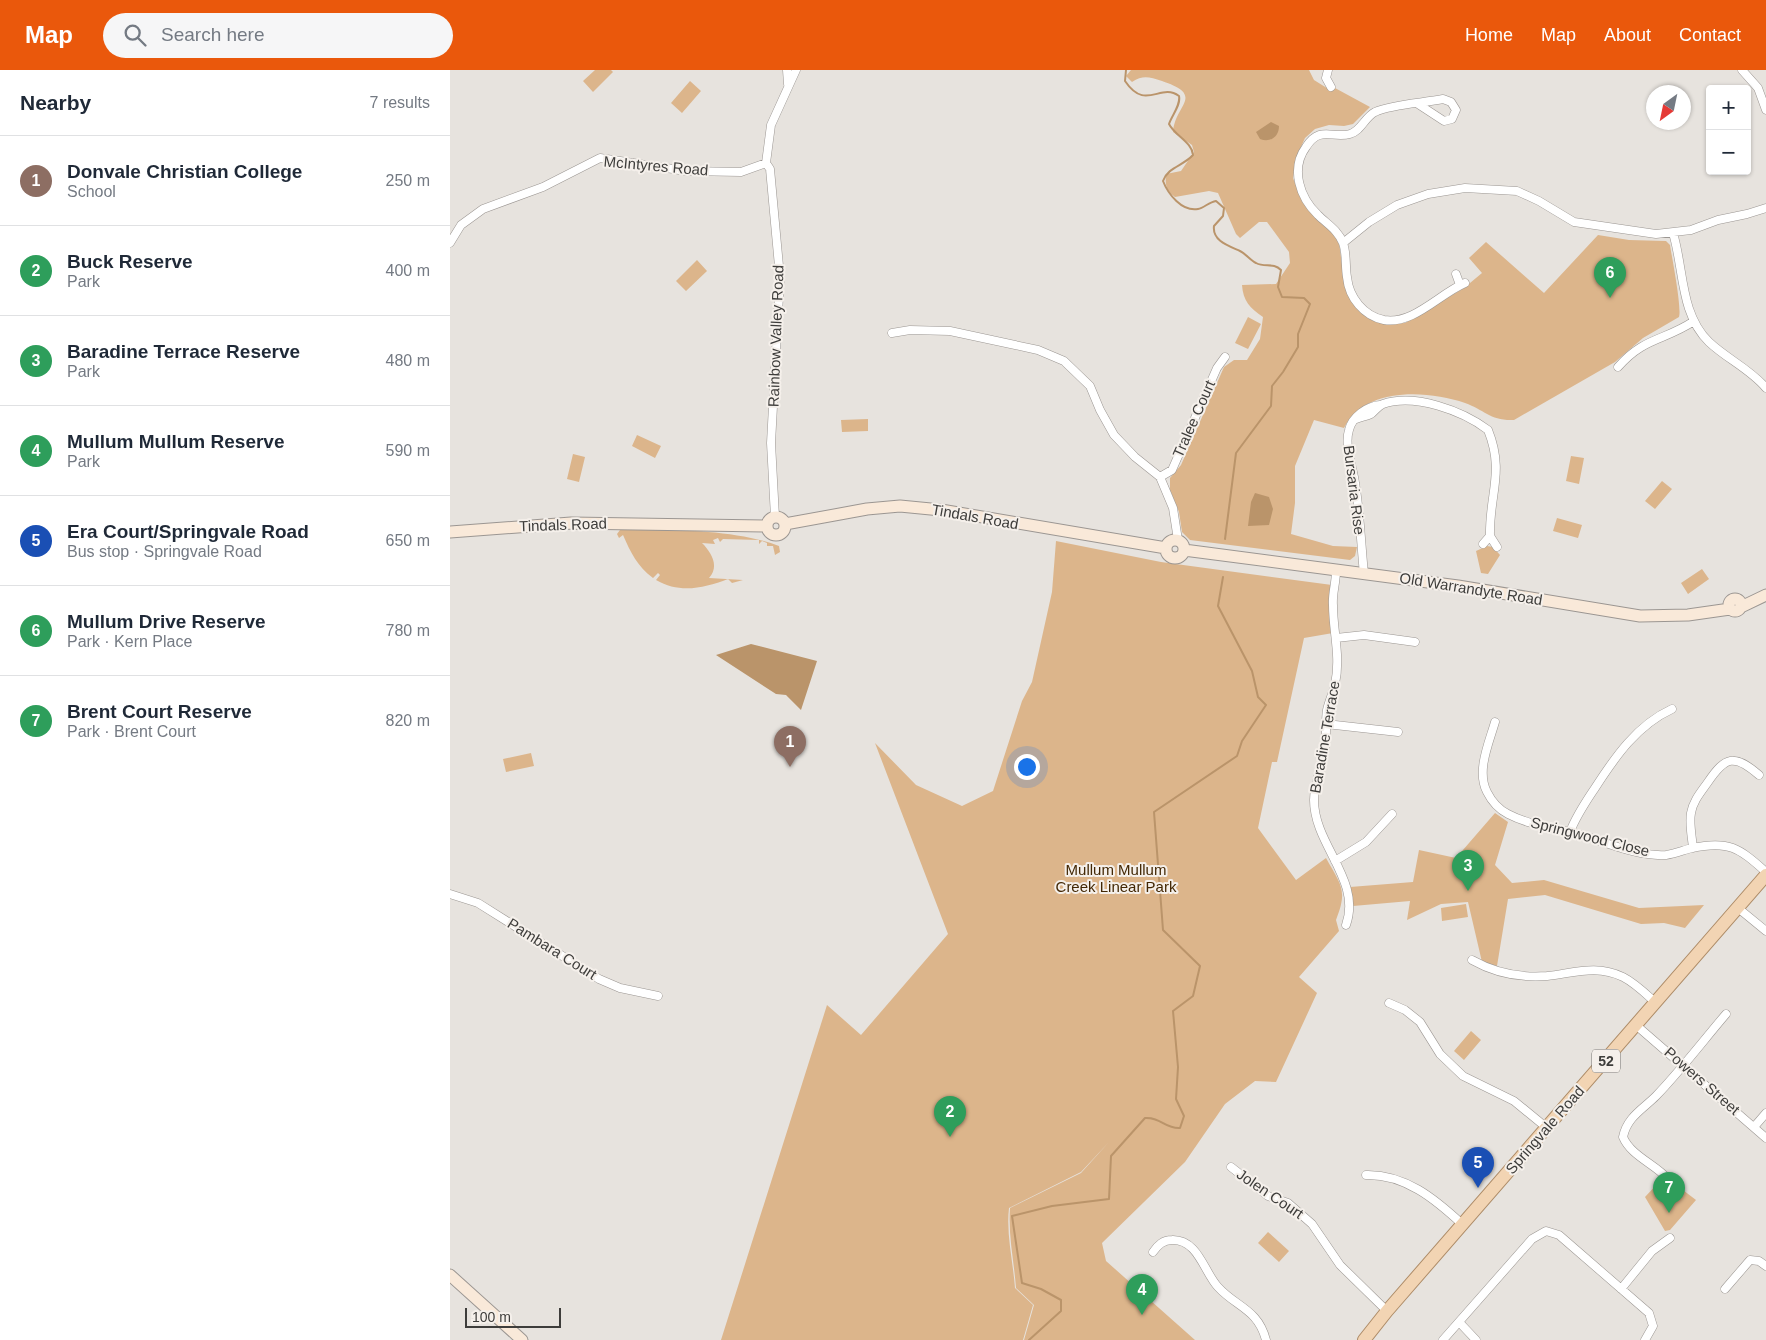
<!DOCTYPE html>
<meta charset="utf-8">
<style>
body{margin:0;font-family:Arial,sans-serif;background:#f6f6f7;color:#1f2937}
.controls{position:absolute;right:15px;top:15px;display:grid;overflow:hidden;border-radius:5px;box-shadow:0 1px 4px #0004}
.controls button{width:45px;height:45px;display:grid;place-items:center;padding:0;border:0;border-bottom:1px solid #e0e1e3;background:#fff;color:#1f2937;font:25px sans-serif}
.compass{position:absolute;left:1196px;top:15px;width:45px;height:45px;border-radius:50%;background:#fff;box-shadow:0 1px 4px #0004;rotate:213deg}
.scale{position:absolute;left:15px;bottom:12px;width:96px;box-sizing:border-box;padding-left:5px;border:2px solid #3e3d3b;border-top:0;font-size:14px;line-height:18px;white-space:nowrap;color:#3e3d3b;-webkit-text-stroke:4px #f5f0eb;paint-order:stroke}
.you{position:absolute;left:576px;top:696px;width:18px;height:18px;margin:-12px;border:4px solid #fff;border-radius:50%;background:#1a73e8;box-shadow:0 0 0 8px #1a73e833}
.badge{display:grid;place-items:center;width:32px;height:32px;border-radius:50%;background:#ea580c;color:#fff;font-size:16px;font-weight:700}
.pin{position:absolute;translate:-50% -41px;filter:drop-shadow(0 1px 2px #0008)}
.pin::after{content:'';position:absolute;top:26px;width:18px;height:15px;background:inherit;clip-path:polygon(0 0,100% 0,50% 100%)}
.list{margin:0;padding:0;list-style:none}
h2{display:flex;justify-content:space-between;align-items:center;height:65px;margin:0;padding:0 20px;font-size:21px}
h2 small{font-size:16px;font-weight:400;color:#747a83}
.list li{display:grid;grid-template-columns:32px 1fr auto;gap:15px;align-items:center;box-sizing:border-box;height:90px;padding:0 20px;border-top:1px solid #e0e1e3}
.list b{display:block;font-size:19px;white-space:nowrap}
.list p{margin:0;font-size:16px;white-space:nowrap;color:#747a83}
.list em{font-size:16px;font-style:normal;color:#747a83}
.icon{flex:none;width:28px;height:28px;fill:none;stroke:currentColor;stroke-width:2;stroke-linecap:round;stroke-linejoin:round}
.map{position:relative;flex:none;width:1316px;height:1270px;overflow:hidden}
header{display:flex;align-items:center;gap:30px;box-sizing:border-box;height:70px;padding:0 25px;background:#ea580c;color:#fff}
header strong{font-size:24px}
nav{display:flex;gap:28px;margin-inline-start:auto;font-size:18px}
.search{width:350px;height:45px;background:#f6f6f7;display:flex;align-items:center;gap:12px;box-sizing:border-box;padding:0 18px;border-radius:28px;color:#747a83;font-size:19px}
main{display:flex}
aside{flex:1;background:#fff}
.map>svg:first-child{display:block}
.green{fill:#dcb58b}
.water{fill:#ba946a}
.lines{fill:none;stroke-linecap:round;stroke-linejoin:round}
.stream{stroke:#ba946a;stroke-width:2}
.street-casing{stroke:#9b9692;stroke-width:9}
.secondary-casing{stroke:#9b9692;stroke-width:13}
.primary-casing{stroke:#ae8c68;stroke-width:14}
.street{stroke:#fff;stroke-width:8}
.secondary{stroke:#f9e9d9;stroke-width:11}
.primary{stroke:#f2d4b3;stroke-width:12}
.labels{text-anchor:middle;stroke-width:4;stroke-linejoin:round;paint-order:stroke}
.shield{fill:#f5f0eb;stroke:#757370;stroke-width:1}
.shield-label{font-size:14px;font-weight:bold;fill:#3e3d3b}
.street-label{font-size:15px;fill:#3e3d3b;stroke:#f5f0eb}
.park-label{font-size:15px;fill:#432805;stroke:#f5f0eb}
</style>
<header>
<strong>Map</strong>
<div class="search"><svg class="icon" aria-label="search" viewBox="0 0 24 24"><circle cx="10" cy="10" r="6"/><path d="M15 15l6 6"/></svg>Search here</div>
<nav><a>Home</a><a>Map</a><a>About</a><a>Contact</a></nav>
</header>
<main>
<aside>
<h2>Nearby<small>7 results</small></h2>
<ul class="list">
<li><span class="badge" style="background:#8d6e63">1</span><div><b>Donvale Christian College</b><p>School</p></div><em>250 m</em></li>
<li><span class="badge" style="background:#2e9e5b">2</span><div><b>Buck Reserve</b><p>Park</p></div><em>400 m</em></li>
<li><span class="badge" style="background:#2e9e5b">3</span><div><b>Baradine Terrace Reserve</b><p>Park</p></div><em>480 m</em></li>
<li><span class="badge" style="background:#2e9e5b">4</span><div><b>Mullum Mullum Reserve</b><p>Park</p></div><em>590 m</em></li>
<li><span class="badge" style="background:#1a4fb4">5</span><div><b>Era Court/Springvale Road</b><p>Bus stop · Springvale Road</p></div><em>650 m</em></li>
<li><span class="badge" style="background:#2e9e5b">6</span><div><b>Mullum Drive Reserve</b><p>Park · Kern Place</p></div><em>780 m</em></li>
<li><span class="badge" style="background:#2e9e5b">7</span><div><b>Brent Court Reserve</b><p>Park · Brent Court</p></div><em>820 m</em></li>
</ul>
</aside>
<div class="map">
<svg width="1316" height="1270" viewBox="0 0 1316 1270">
<rect width="100%" height="100%" fill="#e7e3de"/>
<path class="green" d="M145 0H161L163 2 143 22 133 11Z
M681 0H859L864 10 880 20 885 18 920 37 903 54 894 56 879 55 865 59 855 68 846 88 843 108 851 128 863 145 880 159 889 172 893 203 920 248 933 254 955 253 1014 218 1032 203 1019 188 1036 172 1094 223 1148 165 1179 170 1216 171 1220 175C1222 188 1232 238 1229 247L1193 268 1165 292 1064 350C1040 351 1035 340 1015 333 976 320 915 317 894 358L864 350 845 396V433L841 464 883 476 907 477 905 486 900 490 740 470 732 462 729 442 720 420V408L731 395 774 297 784 290H797L810 269 813 247C800 238 793 231 792 215L826 214 840 193 839 182 817 152H809L790 168 786 164 768 123 759 121 725 127C716 120 715 115 716 104L731 101 744 82 742 75 723 62C725 34 756 26 712 11 699 7 693 5 682 12L676 6Z
M240 11 251 21 232 43 221 33Z
M247 190 257 201 236 221 226 211Z
M798 247 811 254 798 279 785 273Z
M418 349V361L392 362 391 350Z
M187 365 211 376 205 388 182 376Z
M123 384 135 387 129 412 117 409Z
M1121 386 1134 388 1129 414 1116 411Z
M1212 411 1222 419 1205 439 1195 431Z
M1107 448 1132 455 1128 468 1103 461Z
M170 460C216 459 286 459 329 476L330 482 325 485 323 476H317V473L312 471 309 474V470L273 469 270 472 268 468 263 470 265 474 252 473C261 482 270 496 259 508L293 510 282 513 278 509C254 518 230 524 206 510L210 505 208 503 203 508C187 496 181 483 173 465L169 468 167 464Z
M606 471 711 492 882 515 883 563 854 568 827 692H822L808 758 846 810 876 788C891 815 898 820 886 850L889 861 849 907 867 923 826 1012 805 1011 775 1034 735 1092 652 1173 656 1191 745 1270H574L584 1235 566 1218C564 1191 558 1165 560 1138L631 1103 659 1072 631 1102 559 1138C556 1164 563 1191 565 1218L583 1235 573 1270H271L377 935 411 965 498 864 425 673 466 715 512 736 543 721 572 631 582 612 602 522Z
M1037 476 1043 477 1050 485 1038 504 1031 503 1026 481Z
M1252 499 1259 509 1238 524 1231 513Z
M81 683 84 696 56 702 53 689Z
M1045 743 1058 752 1045 795 1062 813 1094 810 1189 838 1254 835 1235 858 1214 853 1191 854 1095 825 1058 829 1047 896 1032 892 1018 832 991 834 957 850 960 831 903 836 900 817 963 812 969 780 1006 788Z
M1016 834 1018 847 992 851 991 838Z
M1021 961 1031 970 1014 990 1004 981Z
M1209 1112 1215 1118 1219 1119 1225 1114 1246 1130 1220 1160 1215 1161 1195 1127Z
M818 1162 839 1181 829 1192 808 1173Z"/>
<path class="water" d="M821 52 829 56C829 67 820 73 810 69L806 62Z
M805 423 819 427 823 439 819 455 798 456 801 432Z
M301 574 367 591 351 640 336 625 326 624 266 585Z"/>
<g class="lines">
<path class="stream" d="M676 0 675 11C696 42 710 12 729 26 731 35 722 45 719 54 725 66 742 72 743 85 733 96 718 97 713 111 718 124 732 142 748 139 754 138 759 132 766 131L774 138 773 146 764 156C762 171 779 176 790 181 796 184 800 190 806 193 815 198 823 192 831 200L828 217 832 227 854 228 860 234 848 264V277L833 302 822 316 821 336 786 383 775 469
M579 1270 611 1241V1230L591 1219 572 1213 562 1146 602 1136 659 1129 661 1086 695 1048C711 1047 715 1059 730 1058L734 1046 726 1029 728 997 723 941 743 926 750 896 713 860 704 742 787 686 792 671 816 635 808 627 802 601 768 536 773 507"/>
<defs>
<path id="street" d="M337 0 338 14
M878 0 876 8 881 17
M1292 0 1308 18 1316 40
M968 34 994 51 1002 49 1006 40 1001 32 993 29C973 33 943 34 925 42 915 47 911 61 900 64 882 69 870 55 856 77 840 99 850 128 868 145 877 154 888 160 893 173 897 184 895 196 897 207 899 228 914 246 934 250 963 255 989 224 1015 213
M1223 163C1234 199 1230 244 1259 272 1277 289 1300 299 1316 318
M0 173 11 155 33 139 93 117 150 88 236 101 291 102 316 93
M893 173 919 152 947 135 978 124 1015 118 1067 121 1089 131 1124 152 1206 164 1241 160 1268 150 1297 144 1316 138
M1006 204 1010 215
M442 263 460 260 500 261 588 280 614 291 640 316 650 340 664 365 685 387 710 407 723 438 728 470
M1168 297C1194 267 1214 271 1244 251
M906 349C911 347 917 346 921 344 925 341 928 336 933 334 965 323 1013 341 1038 360 1055 402 1039 424 1040 466
M710 407 722 400 767 298 775 287
M325 447 321 373 330 207 320 99 316 93 321 55 346 0
M1033 474 1040 466 1047 477
M886 501C886 513 882 524 883 535 883 562 891 587 885 614 883 623 879 631 877 640 875 652 877 665 875 678 873 695 864 713 864 730 864 775 912 810 896 855
M914 504C911 474 910 443 905 413 903 397 894 376 899 360 902 347 917 336 930 335
M886 568 914 565 965 572
M1045 652C1039 673 1026 701 1037 722 1042 732 1048 739 1058 744 1077 754 1099 757 1120 762 1150 769 1184 787 1216 785 1224 784 1234 780 1242 778 1279 770 1289 778 1316 802
M876 654 948 662
M1120 762C1126 746 1135 733 1145 718 1165 687 1187 655 1222 639
M1243 778C1242 767 1239 754 1241 743 1243 731 1251 722 1258 712 1275 687 1284 683 1309 705
M885 791 916 772 942 744
M0 824 28 833 149 909 170 918 208 926
M1288 838 1316 861
M1022 890C1045 903 1070 908 1097 906 1124 903 1147 894 1173 907 1185 913 1196 924 1206 933
M939 933 955 940 970 952 990 984 1013 1006 1064 1031 1097 1058
M1187 956 1316 1068
M1304 1057 1316 1043
M781 1097 818 1126 838 1133 862 1154 890 1195 937 1241
M916 1105C955 1104 985 1129 1012 1154
M1218 1109C1205 1094 1181 1086 1173 1067 1177 1047 1193 1039 1206 1026 1231 1000 1253 971 1276 944
M703 1182C708 1175 713 1170 722 1170 748 1169 754 1202 768 1217 786 1237 808 1239 816 1270
M1171 1219 1202 1181 1220 1168
M1275 1219 1300 1190 1309 1191 1316 1196
M1009 1252 1026 1270
M993 1270 1082 1169 1096 1161 1109 1165 1199 1243 1203 1256 1195 1270"/>
<path id="secondary" d="M317 456a9 9 0 1 1 18 0a9 9 0 1 1-18 0Z
M335 454 417 439 450 436 491 440 716 478
M0 462 121 453 317 456
M716 479a9 9 0 1 1 18 0a9 9 0 1 1-18 0Z
M734 480 1008 516 1190 546 1238 545 1280 539
M1279 535a6 6 0 1 1 12 0a6 6 0 1 1-12 0Z
M1291 537 1316 525
M0 1205 72 1270"/>
<path id="primary" d="M914 1270 937 1241 1316 805"/>
</defs>
<use href="#street" class="street-casing"/>
<use href="#secondary" class="secondary-casing"/>
<use href="#primary" class="primary-casing"/>
<use href="#street" class="street"/>
<use href="#secondary" class="secondary"/>
<use href="#primary" class="primary"/>
</g>
<g class="labels">
<rect class="shield" x="1142" y="979.5" width="28" height="23" rx="4"/>
<g class="shield-label">
<text x="1156" y="996">52</text>
</g>
<g class="street-label">
<text transform="translate(206 96) rotate(5)" y="5">McIntyres Road</text>
<text transform="translate(326 266) rotate(-88)" y="5">Rainbow Valley Road</text>
<text transform="translate(744 349) rotate(-66)" y="5">Tralee Court</text>
<text transform="translate(904 420) rotate(83)" y="5">Bursaria Rise</text>
<text transform="translate(525 447) rotate(10)" y="5">Tindals Road</text>
<text transform="translate(113 455) rotate(-2)" y="5">Tindals Road</text>
<text transform="translate(1021 519) rotate(9)" y="5">Old Warrandyte Road</text>
<text transform="translate(875 667) rotate(-80)" y="5">Baradine Terrace</text>
<text transform="translate(1140 767) rotate(14)" y="5">Springwood Close</text>
<text transform="translate(102 879) rotate(32)" y="5">Pambara Court</text>
<text transform="translate(1252 1011) rotate(41)" y="5">Powers Street</text>
<text transform="translate(1095 1060) rotate(-49)" y="5">Springvale Road</text>
<text transform="translate(820 1124) rotate(34)" y="5">Jolen Court</text>
</g>
<g class="park-label">
<text x="666" y="805">Mullum Mullum<tspan x="666" dy="17">Creek Linear Park</tspan></text>
</g>
</g>
</svg>
<div class="controls">
<button>+</button>
<button>−</button>
</div>
<svg class="compass" viewBox="-18 -18 36 36"><path d="M0-13l5 13h-10z" fill="#e53935"/><path d="M0 13l5-13h-10z" fill="#747a83"/></svg>
<div class="scale">100 m</div>
<div class="you"></div>
<div class="pin badge" style="left:340px;top:697px;background:#8d6e63">1</div>
<div class="pin badge" style="left:500px;top:1067px;background:#2e9e5b">2</div>
<div class="pin badge" style="left:1018px;top:821px;background:#2e9e5b">3</div>
<div class="pin badge" style="left:692px;top:1245px;background:#2e9e5b">4</div>
<div class="pin badge" style="left:1028px;top:1118px;background:#1a4fb4">5</div>
<div class="pin badge" style="left:1160px;top:228px;background:#2e9e5b">6</div>
<div class="pin badge" style="left:1219px;top:1143px;background:#2e9e5b">7</div>
</div>
</main>
